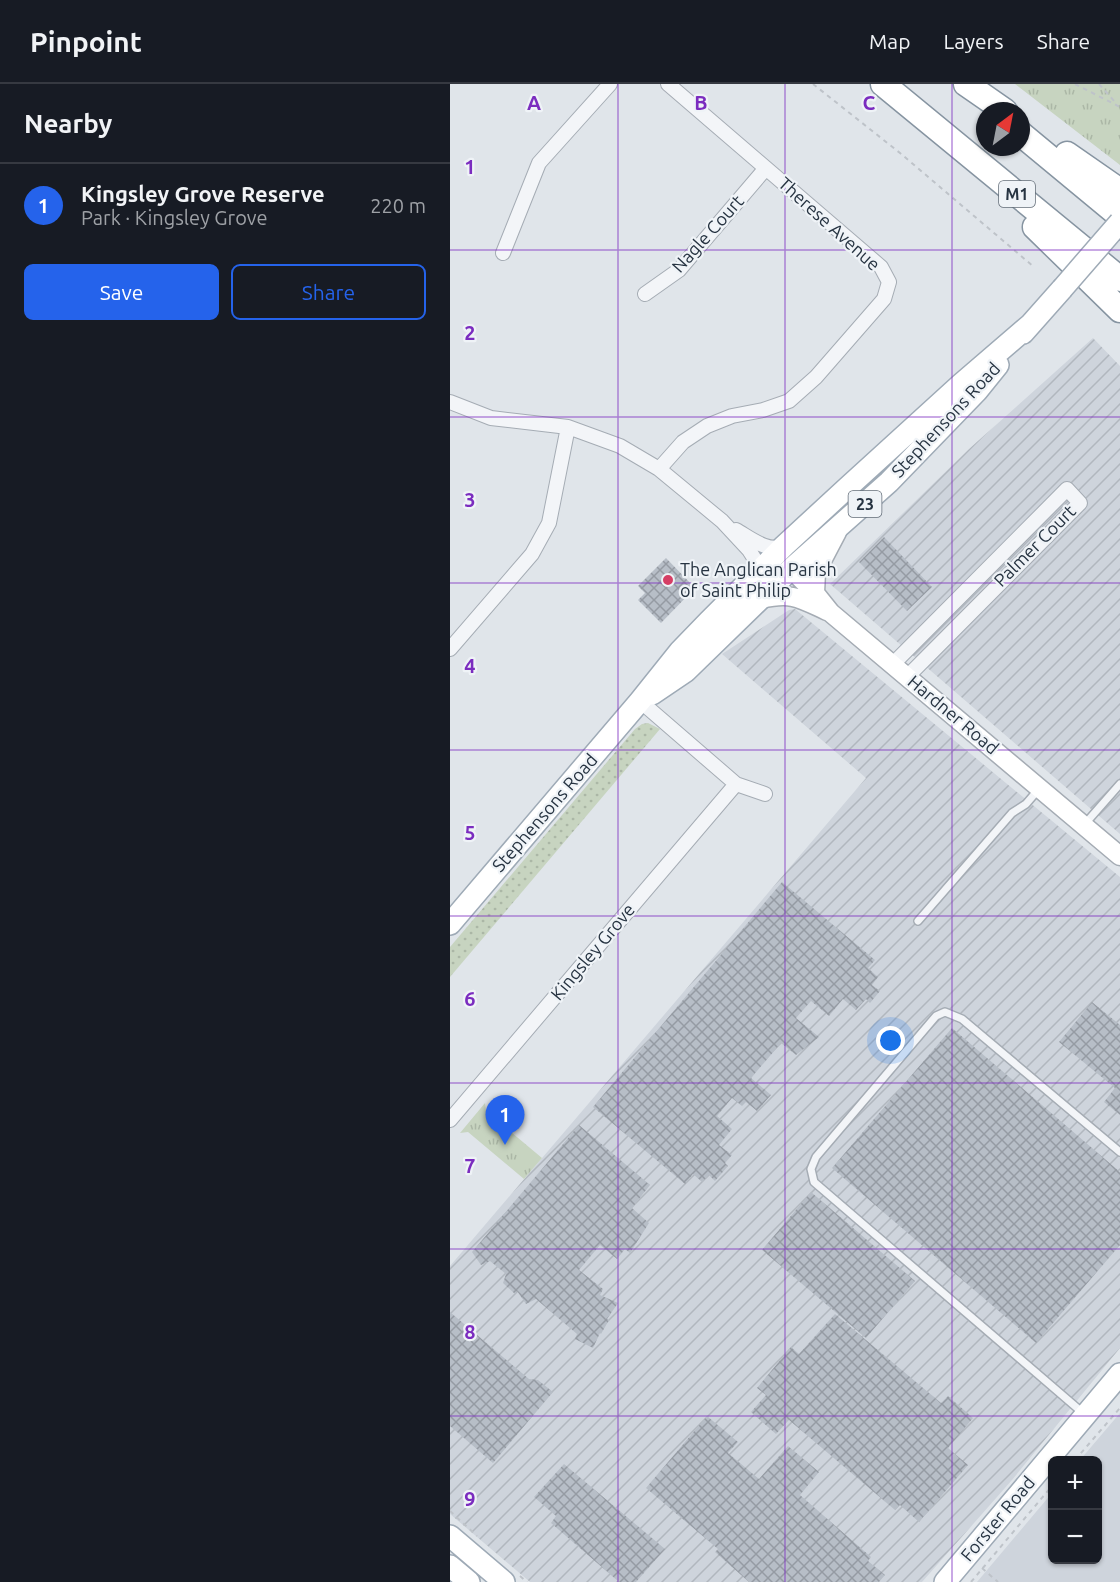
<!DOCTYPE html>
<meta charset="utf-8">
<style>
body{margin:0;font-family:Ubuntu,sans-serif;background:#20242c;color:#f1f3f6}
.controls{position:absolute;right:18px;bottom:18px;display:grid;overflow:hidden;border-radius:9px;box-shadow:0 2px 4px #0004}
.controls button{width:54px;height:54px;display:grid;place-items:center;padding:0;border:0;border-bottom:2px solid #363941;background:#171b24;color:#f1f3f6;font:30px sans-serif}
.compass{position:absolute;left:526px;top:18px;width:54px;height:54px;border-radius:50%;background:#171b24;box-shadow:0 2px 4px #0004;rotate:32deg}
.you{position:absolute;left:441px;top:957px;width:21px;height:21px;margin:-15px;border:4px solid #fff;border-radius:50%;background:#1a73e8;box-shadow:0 0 0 9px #1a73e833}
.badge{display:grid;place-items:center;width:39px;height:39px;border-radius:50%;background:#2563eb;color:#fff;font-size:20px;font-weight:700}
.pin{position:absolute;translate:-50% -50px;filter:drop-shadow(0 2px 3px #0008)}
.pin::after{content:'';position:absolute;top:32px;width:21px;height:18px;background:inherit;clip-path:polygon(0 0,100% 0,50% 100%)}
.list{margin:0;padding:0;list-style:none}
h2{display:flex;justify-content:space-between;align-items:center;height:78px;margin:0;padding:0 24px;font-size:26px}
h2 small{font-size:20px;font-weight:400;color:#9ea1a6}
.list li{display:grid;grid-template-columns:39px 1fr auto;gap:18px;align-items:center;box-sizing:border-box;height:84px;padding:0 24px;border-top:2px solid #363941}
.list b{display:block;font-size:22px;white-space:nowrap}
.list p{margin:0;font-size:20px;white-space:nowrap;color:#9ea1a6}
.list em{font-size:20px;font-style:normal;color:#9ea1a6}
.actions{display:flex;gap:12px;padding:18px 24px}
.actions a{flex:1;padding:14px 0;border:2px solid #2563eb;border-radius:9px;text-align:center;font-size:21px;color:#2563eb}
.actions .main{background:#2563eb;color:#fff}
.map{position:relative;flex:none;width:670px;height:1498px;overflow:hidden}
header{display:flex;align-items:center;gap:36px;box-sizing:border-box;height:84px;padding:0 30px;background:#171b24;border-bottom:2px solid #363941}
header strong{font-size:28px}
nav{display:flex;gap:33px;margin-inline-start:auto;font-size:21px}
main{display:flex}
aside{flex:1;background:#171b24}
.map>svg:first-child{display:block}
.built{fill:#ced4dc}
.industrial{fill:url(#industrial-furrows)}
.grass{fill:url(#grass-dots)}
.park{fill:url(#park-tufts)}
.building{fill:url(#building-cross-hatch)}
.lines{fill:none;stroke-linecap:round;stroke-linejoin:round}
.lane-casing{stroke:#a5acb4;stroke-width:10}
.street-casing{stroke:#a5acb4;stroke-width:16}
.secondary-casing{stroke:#a5acb4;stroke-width:21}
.primary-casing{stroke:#9eaab6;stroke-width:24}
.highway-casing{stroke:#8694a1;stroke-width:27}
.path{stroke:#bec3c9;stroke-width:2;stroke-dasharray:4.5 4.5;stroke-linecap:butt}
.lane{stroke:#f3f5f8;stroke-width:7}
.street{stroke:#f3f5f8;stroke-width:14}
.secondary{stroke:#fff;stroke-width:18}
.primary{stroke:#fff;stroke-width:21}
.highway{stroke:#fff;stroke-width:24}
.primary-bridge-casing{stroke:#9eaab6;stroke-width:24;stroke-linecap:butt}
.primary-bridge{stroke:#fff;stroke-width:21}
.grid{fill:none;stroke:#7b2cbf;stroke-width:1.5;stroke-opacity:0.55}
.poi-dot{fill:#d53e65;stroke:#eff3f7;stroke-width:2}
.labels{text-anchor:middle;stroke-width:4.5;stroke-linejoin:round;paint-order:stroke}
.shield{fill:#eff3f7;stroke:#636d78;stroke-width:1.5}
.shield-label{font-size:16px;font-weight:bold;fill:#273442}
.street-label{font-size:18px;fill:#273442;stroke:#eff3f7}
.poi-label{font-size:18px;fill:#273442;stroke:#eff3f7;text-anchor:start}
.grid-label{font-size:20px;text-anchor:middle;font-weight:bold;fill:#7b2cbf;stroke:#eff3f7;stroke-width:4.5;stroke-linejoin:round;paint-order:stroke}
</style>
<header>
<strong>Pinpoint</strong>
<nav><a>Map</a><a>Layers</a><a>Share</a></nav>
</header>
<main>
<aside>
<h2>Nearby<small></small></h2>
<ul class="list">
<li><span class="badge">1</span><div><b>Kingsley Grove Reserve</b><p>Park · Kingsley Grove</p></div><em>220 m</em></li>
</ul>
<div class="actions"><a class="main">Save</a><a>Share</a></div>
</aside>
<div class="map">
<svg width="670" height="1498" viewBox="0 0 670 1498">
<defs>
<pattern id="industrial-furrows" width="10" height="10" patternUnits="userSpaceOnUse" patternTransform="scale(1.5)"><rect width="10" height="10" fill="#ced4dc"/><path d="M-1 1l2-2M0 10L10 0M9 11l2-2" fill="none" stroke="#b1b7be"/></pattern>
<pattern id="grass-dots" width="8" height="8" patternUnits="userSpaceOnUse" patternTransform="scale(1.5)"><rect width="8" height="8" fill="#c7d4c0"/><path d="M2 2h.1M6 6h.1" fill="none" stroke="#abb7a6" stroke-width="1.8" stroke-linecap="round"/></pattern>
<pattern id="park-tufts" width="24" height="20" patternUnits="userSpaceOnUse" patternTransform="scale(1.5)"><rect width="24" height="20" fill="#c7d4c0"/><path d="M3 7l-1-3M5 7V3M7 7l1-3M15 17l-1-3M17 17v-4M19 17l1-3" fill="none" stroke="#abb7a6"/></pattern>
<pattern id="building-cross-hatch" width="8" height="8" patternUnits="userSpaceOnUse" patternTransform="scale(1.5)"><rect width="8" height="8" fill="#b7bec7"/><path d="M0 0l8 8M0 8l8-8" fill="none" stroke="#959ba3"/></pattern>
</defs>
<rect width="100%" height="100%" fill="#e0e5ea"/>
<path class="built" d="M670 1329V1498H527L602 1409V1476H648V1376H630Z"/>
<path class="industrial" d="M643 254 670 282V750L380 500 519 365Z
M345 525 670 793V1264L562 1396 472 1498H80L0 1430V1182L416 694 272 570 339 526Z"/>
<path class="grass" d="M198 639 210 645 0 893V863L185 645 192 640Z"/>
<path class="park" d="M565 0H670V81Z
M35 1019 36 1027 92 1074 74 1095 18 1048 10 1049Z"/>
<path class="building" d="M434 453 482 503 457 527 409 478Z
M216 474 245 504 211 539 188 516 195 509 188 502Z
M332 798 425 876 418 884 428 893 422 901 430 907 420 919 416 915 406 926 393 915 379 932 361 917 346 934 369 953 346 971 331 959 301 994 321 1011 307 1027 296 1018 292 1022 282 1014 267 1032 282 1045 269 1061 282 1071 275 1079 278 1082 265 1097 259 1091 252 1098 243 1090 235 1100 143 1023Z
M642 918 670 941V1031L654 1018 665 1004 609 958Z
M502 944 670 1088V1161L586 1259 382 1084Z
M129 1041 200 1101 182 1124 199 1139 180 1169 175 1165 167 1175 150 1161 129 1186 153 1205 150 1211 168 1219 157 1235 159 1236 151 1250 150 1249 143 1264 125 1255 127 1250 86 1215 76 1220 67 1207 65 1210 53 1199 56 1190 40 1177 31 1181 22 1168Z
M361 1108 465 1197 416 1254 312 1166Z
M0 1228 79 1295 88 1296 103 1308 43 1379 0 1342Z
M385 1230 491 1319 498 1312 523 1334 498 1364 518 1381 469 1438 450 1421 445 1426 339 1336 326 1350 301 1328 316 1311 307 1304 341 1263 349 1270Z
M257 1332 288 1358 278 1369 309 1395 338 1362 369 1388 350 1411 421 1473 418 1477 435 1491 429 1498H299L265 1468 268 1465 196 1404Z
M114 1380 215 1465 186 1498H169L101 1439 106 1432 84 1413Z"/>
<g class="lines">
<defs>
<path id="lane" d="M634 741 670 700
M468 837 562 729 576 720 588 706
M633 1329 364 1098 361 1085 366 1073 486 932 495 928 512 935 670 1068"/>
<path id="street" d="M53 169 89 79 160 0
M195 210 229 186 316 84
M0 318 41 334 118 343 170 362 209 385 272 437 299 466 311 485
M209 385 233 358 257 342 282 332 313 326 339 317 366 293 434 215 439 198 431 183 218 0
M286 446C300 454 318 469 334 462
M0 565 82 470 99 439 118 343
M443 580 617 405 630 419 457 593
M286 700 315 710
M0 1036 286 700 190 617"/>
<path id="secondary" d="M341 485 365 509 381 529 670 772
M365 509 366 488 387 448
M311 515C342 508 349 514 377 527"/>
<path id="primary" d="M573 249 612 205
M202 610 236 587 341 485 439 398 527 307 548 281
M0 840 190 617 230 567 259 537 334 462 398 403 510 301 581 240
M0 1452 54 1498
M0 1482 19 1498
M495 1498 670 1290"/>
<path id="highway" d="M433 0 670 195
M516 0 555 27
M571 50 670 132
M617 70 670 107
M585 143 670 226"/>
</defs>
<use href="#lane" class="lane-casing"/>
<use href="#street" class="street-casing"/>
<use href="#secondary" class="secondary-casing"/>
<use href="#primary" class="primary-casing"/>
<use href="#highway" class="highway-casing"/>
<path class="path" d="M363 0 450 69 584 183
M625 0 670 23
M649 0 665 18
M625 1376 670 1324
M0 1427 27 1452
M532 1484 548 1498
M70 1492 77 1498
M521 1498 602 1402"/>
<use href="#lane" class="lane"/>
<use href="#street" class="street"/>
<use href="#secondary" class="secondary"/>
<use href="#primary" class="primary"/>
<use href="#highway" class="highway"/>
<defs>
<path id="primary-bridge" d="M612 205 670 138"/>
</defs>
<use href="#primary-bridge" class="primary-bridge-casing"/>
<use href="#primary-bridge" class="primary-bridge"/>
</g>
<path class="grid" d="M168 0V1498M335 0V1498M502 0V1498M0 166H670M0 333H670M0 499H670M0 666H670M0 832H670M0 999H670M0 1165H670M0 1332H670"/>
<circle class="poi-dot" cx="218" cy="496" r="6"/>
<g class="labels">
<g class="shield">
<rect x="549" y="97" width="36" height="26" rx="4.5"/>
<rect x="398.5" y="407" width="33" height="26" rx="4.5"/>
</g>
<g class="shield-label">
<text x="567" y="116">M1</text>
<text x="415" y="426">23</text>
</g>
<g class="street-label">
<text transform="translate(379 140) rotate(42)" y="6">Therese Avenue</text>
<text transform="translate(258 150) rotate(-48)" y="6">Nagle Court</text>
<text transform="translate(496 336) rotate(-47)" y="6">Stephensons Road</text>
<text transform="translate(585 462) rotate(-45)" y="6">Palmer Court</text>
<text transform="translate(503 631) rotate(40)" y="6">Hardner Road</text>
<text transform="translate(95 729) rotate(-49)" y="6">Stephensons Road</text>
<text transform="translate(143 868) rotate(-50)" y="6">Kingsley Grove</text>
<text transform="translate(548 1435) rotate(-50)" y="6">Forster Road</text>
</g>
<g class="poi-label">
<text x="230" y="492">The Anglican Parish<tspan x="230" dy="21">of Saint Philip</tspan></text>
</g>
</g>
<g class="grid-label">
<text x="84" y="26">A</text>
<text x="251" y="26">B</text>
<text x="419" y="26">C</text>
<text x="20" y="90">1</text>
<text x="20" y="256">2</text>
<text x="20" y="423">3</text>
<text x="20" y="589">4</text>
<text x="20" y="756">5</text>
<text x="20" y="922">6</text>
<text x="20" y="1089">7</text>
<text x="20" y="1255">8</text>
<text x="20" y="1422">9</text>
</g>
</svg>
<div class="controls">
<button>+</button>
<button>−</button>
</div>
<svg class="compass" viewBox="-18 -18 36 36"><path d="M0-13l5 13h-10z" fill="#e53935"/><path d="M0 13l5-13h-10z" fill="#9ea1a6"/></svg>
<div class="you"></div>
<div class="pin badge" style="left:55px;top:1061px">1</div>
</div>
</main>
